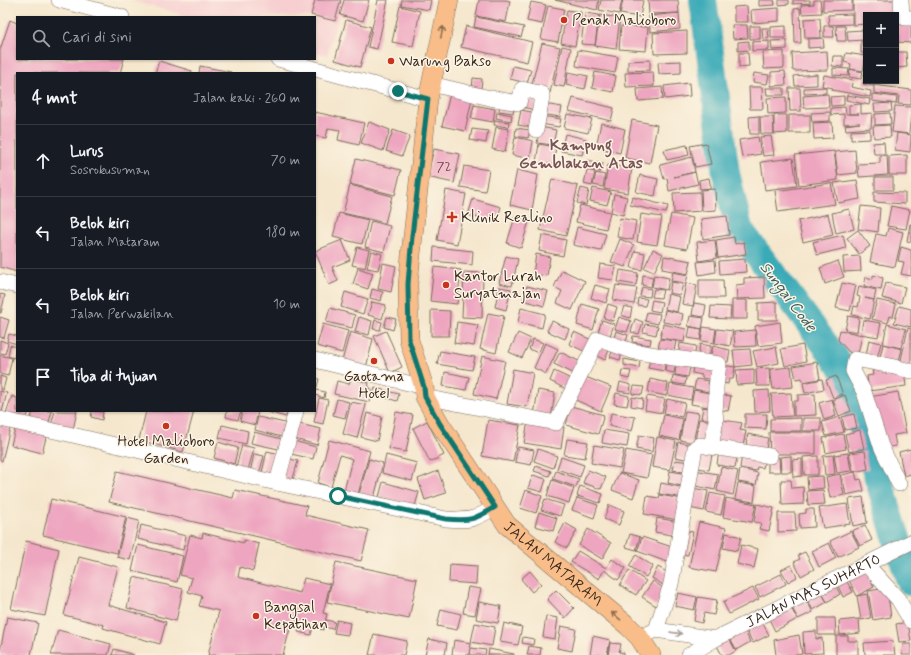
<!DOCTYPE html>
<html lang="id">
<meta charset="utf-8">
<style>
body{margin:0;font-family:Mynerve,sans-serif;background:#242831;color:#f1f3f6}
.controls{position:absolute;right:12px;top:12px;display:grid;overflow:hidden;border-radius:0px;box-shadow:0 1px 3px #0004}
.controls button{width:36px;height:36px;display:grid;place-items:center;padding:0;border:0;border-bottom:1px solid #363941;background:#171b24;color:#f1f3f6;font:20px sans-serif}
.stop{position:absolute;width:12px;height:12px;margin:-9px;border:3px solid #0f766e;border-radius:50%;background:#fff}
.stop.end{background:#0f766e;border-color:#fff;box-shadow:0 1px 4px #0008}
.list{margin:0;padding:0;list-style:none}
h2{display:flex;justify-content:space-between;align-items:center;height:52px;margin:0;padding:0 16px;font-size:17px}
h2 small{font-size:13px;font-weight:400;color:#9ea1a6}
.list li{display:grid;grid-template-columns:26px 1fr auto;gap:12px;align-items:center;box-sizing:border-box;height:72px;padding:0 16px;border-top:1px solid #363941}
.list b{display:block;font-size:15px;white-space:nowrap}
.list p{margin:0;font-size:13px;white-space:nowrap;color:#9ea1a6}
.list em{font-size:13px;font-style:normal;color:#9ea1a6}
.icon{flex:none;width:22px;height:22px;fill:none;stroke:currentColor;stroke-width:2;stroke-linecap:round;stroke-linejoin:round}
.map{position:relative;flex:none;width:911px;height:655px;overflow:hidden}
.search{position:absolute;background:#171b24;box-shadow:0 1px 3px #0004;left:16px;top:16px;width:300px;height:44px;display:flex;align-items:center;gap:10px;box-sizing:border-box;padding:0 14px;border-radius:0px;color:#9ea1a6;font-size:15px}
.panel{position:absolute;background:#171b24;box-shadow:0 1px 3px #0004;left:16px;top:72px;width:300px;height:340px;border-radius:0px}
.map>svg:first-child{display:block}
.built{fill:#f7cfd0}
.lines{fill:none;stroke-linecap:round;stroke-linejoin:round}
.river{stroke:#3aaab7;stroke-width:28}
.building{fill:#eea6c0}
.minor-casing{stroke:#7c6c5b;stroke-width:16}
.major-casing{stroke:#7c6c5b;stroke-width:20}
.minor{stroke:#fff;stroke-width:15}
.major{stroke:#f8bd89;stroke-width:19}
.oneway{stroke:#906c4e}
.oneway2{stroke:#a79f9a}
.route{stroke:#0f766e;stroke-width:5}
.poi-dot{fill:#c8321e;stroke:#fcf5e5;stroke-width:1.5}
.labels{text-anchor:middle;stroke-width:3;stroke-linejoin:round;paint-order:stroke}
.number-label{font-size:13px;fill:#684946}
.poi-label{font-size:15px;fill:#3b2a1e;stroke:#fcf5e5;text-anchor:start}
.street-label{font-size:15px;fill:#3b2a1e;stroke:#fcf5e5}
.neighbourhood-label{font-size:16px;font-weight:bold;fill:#7a5557;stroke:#fcf5e5}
.water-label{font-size:16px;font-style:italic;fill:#3b5d5b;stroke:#fcf5e5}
</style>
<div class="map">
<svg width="911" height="655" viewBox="0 0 911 655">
<rect width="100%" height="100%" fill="#fcf5e5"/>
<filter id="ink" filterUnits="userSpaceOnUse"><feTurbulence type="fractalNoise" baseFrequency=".025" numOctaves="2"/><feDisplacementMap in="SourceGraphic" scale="8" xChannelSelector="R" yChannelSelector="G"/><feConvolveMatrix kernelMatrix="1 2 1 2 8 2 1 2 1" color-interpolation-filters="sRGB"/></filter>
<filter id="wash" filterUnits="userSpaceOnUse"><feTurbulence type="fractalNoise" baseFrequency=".012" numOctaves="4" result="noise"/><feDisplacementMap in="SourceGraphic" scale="16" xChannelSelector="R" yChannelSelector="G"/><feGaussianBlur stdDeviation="0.9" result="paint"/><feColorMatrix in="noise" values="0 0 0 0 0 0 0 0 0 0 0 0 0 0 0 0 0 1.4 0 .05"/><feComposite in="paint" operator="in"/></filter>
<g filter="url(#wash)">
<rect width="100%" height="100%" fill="#f5e7cd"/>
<path class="built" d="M129 0H343L327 55 315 52V17H190Z"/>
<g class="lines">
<path class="river" d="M703 0 726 173 739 229 845 371 908 575 911 582"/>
</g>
<g id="blocks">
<path class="building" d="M315 0H341L335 21 311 15Z
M344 0H369L363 21 340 15Z
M378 0H388L377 49 368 47Z
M402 0H431L429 10 401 5Z
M479 0H506L510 1 506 22 476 16Z
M555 0H599L597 10Z
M601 0H622L619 14 599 10Z
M623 0H643L640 17 620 14Z
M648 0H678L679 13 649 14Z
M759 0H774L775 5 759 6Z
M779 0H789V4L779 5Z
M793 0H810V3L793 4Z
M814 0H820L822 13 802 14 801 5 814 4Z
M823 0H852V10L823 11Z
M853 0H896V15H866V24L853 25Z
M531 2 546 5 542 24 527 21Z
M400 6 420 11 413 46 392 42Z
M548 6 564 9 558 42 541 39Z
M747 6 748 22H734V7Z
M779 8V21L752 23 751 10Z
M800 8 801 43H795L794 9Z
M567 10 581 12 575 46 561 43Z
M585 13 599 15 595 45 581 44Z
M679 13 680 29 650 32 649 16Z
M852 14V24L829 25 828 15Z
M600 15 620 18 616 49 595 46Z
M476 17 524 27 521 37 474 27Z
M820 18 821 38H805L804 19Z
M10 20 17 23V59H124L120 73H17V272L0 267V50Z
M346 20 371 27 360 67 335 60Z
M899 21 911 22V43L897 42Z
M732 25H747L748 38 733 39Z
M466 26 532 42 527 62 461 47Z
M621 26 648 27 646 51 619 49Z
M750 26H760V39H750Z
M786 26V38H771V27Z
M824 26H833L834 37H824Z
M836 26H845L846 41H837Z
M762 28H768L769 38 763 39Z
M863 30V40L848 41 847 31Z
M687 31V53L654 54 653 33Z
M823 38 824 47 808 48V39Z
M787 40V49L772 50 771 41Z
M749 41V50L738 51V42Z
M769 41V50L752 51V42Z
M861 41H866V53H861Z
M542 43 560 47 550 93 531 88Z
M562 46 571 48 564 87 554 85Z
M578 50 618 57 615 73 576 66Z
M784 51V68L764 69 763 52Z
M827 51 828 70 793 71 792 53Z
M896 52H906L907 67 897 68Z
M739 53H748L749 66 739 67Z
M846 53 866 56 863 71 850 69 851 64 844 62Z
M833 56H843V67L832 66Z
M650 60V70L628 71V61Z
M159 61 192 71 191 73H155Z
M681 61V73L659 74 658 62Z
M200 66 231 72V73H199Z
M513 66 531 70 527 83 510 79Z
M833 68 849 69 848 76 833 75Z
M850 69 863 72 861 79 849 77Z
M785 71 786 85 771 86V72Z
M568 72 588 76 585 89 566 85Z
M595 72 616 76 613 92 592 88Z
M653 72 654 86 626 87 625 73Z
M754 73 769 75 767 84 753 82Z
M817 74V85L795 86 794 76Z
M865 74H866V81H874L873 86 863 84Z
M824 75 853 80 851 87 871 91 870 97 832 90 833 88 822 86Z
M473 78 482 79 481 90 472 89Z
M689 83 690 96 665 99 664 86Z
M874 85 911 90V105L898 104 899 96 874 93Z
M662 87 663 99 638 101 637 89Z
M749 87H762L763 109H750Z
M826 87V93L804 94V88Z
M766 88H784V95H767Z
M789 88H800L801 111H790Z
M450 94 472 99 465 131 442 126Z
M828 94 829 107 804 108 803 96Z
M872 94 897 97 896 104 872 101Z
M524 95 537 97 535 110 522 107Z
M847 95 870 99 869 105 846 100Z
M844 96V105L831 106 830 97Z
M786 97V113L768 114 767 98Z
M573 98 614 108 611 121 569 111Z
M891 103 892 111 875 112 874 104Z
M500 104 514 106 513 113 499 111Z
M544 104 562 107 560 117 542 114Z
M861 104V114L872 113 871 128 846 130 845 125 860 123 844 124V114L831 115V108L845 107 846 114H859H849V105Z
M474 105 495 109 493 122 471 118Z
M895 106 911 107 909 134 892 132Z
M521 110 537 113 534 128 518 125Z
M315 112 364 123 359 145 338 140 340 130 328 128 326 138 315 136Z
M497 112 512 115 511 121 496 118Z
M830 112V121L812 122 811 113Z
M890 113 891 124 875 125V114Z
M567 114 592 119 588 133 564 128Z
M774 115H787V133L774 134Z
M789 115H810V133H789Z
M542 116 561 119 559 127 541 124Z
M759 116V134H750L749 117Z
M760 117H773L774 134H761Z
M495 120 509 122 508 127 494 125Z
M632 120 657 125 650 163 625 158Z
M369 122 390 130 383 151 361 143Z
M832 122 833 138 814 139 813 123Z
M601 123 625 129 620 153 596 147Z
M890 125 891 137 874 138 873 126Z
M496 127 509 129 505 152 492 149Z
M540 127 556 130 553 145 537 143Z
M516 128 530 130 528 138 515 136Z
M472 129 488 131 486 143 470 140Z
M393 130 410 136 402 156 386 151Z
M870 130V139L851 140V131Z
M897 133 911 135 910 152 895 150Z
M565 134 586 139 582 155 561 151Z
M771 136 774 155 763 156 760 137Z
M515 137 533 141 530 159 512 155Z
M758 137 761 154 742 157 739 140Z
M884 142 885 154H874L873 143Z
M706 143 711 164 695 167 690 146Z
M539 144 556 147 553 165 536 162Z
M687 145 689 155 667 160 664 150Z
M434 149 460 154 454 183 427 177Z
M855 150 857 173 838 175 835 152Z
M834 151 838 180 799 185 795 155Z
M887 155 888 175 859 177 858 164 880 163V156Z
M907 155V175H889V156Z
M692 157 695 172 674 177 695 172 698 184 669 191 667 178 664 179 660 165Z
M793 158 797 186 765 190 761 162Z
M356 159 401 170 395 195 350 184Z
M587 160 603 163 601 172 585 168Z
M608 165 632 168 628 193 604 189Z
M464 166 489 170 485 191 460 187Z
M517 170 538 175 532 210 510 205Z
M587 170 595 172 592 186 584 184Z
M596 173 605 175 603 187 593 185Z
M640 175 658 179 655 196 636 192Z
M875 177H893V190H875Z
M709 178 711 188 700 189 699 180Z
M552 179 578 186 566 236 540 230Z
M857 180 860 199 838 203 834 183Z
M831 183 835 204 778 212 775 191Z
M350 185 392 196 385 223 343 213Z
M581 188 589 190 586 205 577 203Z
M593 188 611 192 607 205 590 201Z
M715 189 716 210 702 211 701 190Z
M446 190 466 194 457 244 437 240Z
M700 192 701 211 674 213 673 193Z
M874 192 905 193V204L874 202Z
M614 194 627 197 623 215 611 212Z
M632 197 668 206 666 213 630 205Z
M473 199 501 207 496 223 468 215Z
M580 205 610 212 606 229 576 222Z
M861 206 880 208 878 232 858 229Z
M891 206 910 210 906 229 887 226Z
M849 209 854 229 836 233 832 213Z
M339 213 368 220 362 244 333 237Z
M641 214 662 217 657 245 637 242Z
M671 214 693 218 687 249 665 245Z
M828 214 833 235 803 242 798 221Z
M727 216 729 235 703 239 701 219Z
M515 217 529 221 521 248 507 243Z
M620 218 636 221 633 240 617 237Z
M371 221 390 226 384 252 365 247Z
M910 224H911V242L907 241Z
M577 227 606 234 601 251 573 245Z
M888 228 903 232 895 267 870 262 876 234 886 236Z
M858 230 870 246 859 254 847 238Z
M542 235 566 240 563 256 539 251Z
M843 235 846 248 817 255 813 242Z
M734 237 735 244 744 242 746 254 718 258 716 240Z
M620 239 634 245 625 267 611 262Z
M342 240 350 260 332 267 338 281 329 285 315 251Z
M715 240 717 258 699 261 697 242Z
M357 247 369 250 365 268 352 265Z
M434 247 473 251 472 265 433 261Z
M901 247 911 250V276L901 274 904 262 898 261Z
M653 249 663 254 654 272 644 268Z
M371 251 382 254 378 270 367 268Z
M635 251 645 253 642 270 631 268Z
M536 254 550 257 547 276 533 274Z
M506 256 518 259 512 286 499 283Z
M664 256 691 261 688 274 662 269Z
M860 256 861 271 844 272 843 257Z
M745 259 746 272 720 274 719 261Z
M715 260 716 272 699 275 697 262Z
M838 261 844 277 825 284 820 268Z
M383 263 396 266 391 292 378 289Z
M600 264 616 266 613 280 598 278Z
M434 267 461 270 457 304 430 301Z
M358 268 373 273 368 289 353 284Z
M562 270 585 281 572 310 557 303 562 291 554 287Z
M620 270 638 273 636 285 618 282Z
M464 272 483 273 482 318 462 317Z
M673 272 688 275 686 283 697 285 693 306 682 304 686 283 671 281Z
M643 275 653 277 651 287 642 285Z
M654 275 669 278 667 290 652 287Z
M873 275 883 278 881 290 864 286 866 277 873 279Z
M764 277 765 298 737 299 736 285 744 284V278Z
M699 280H723L724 298H699Z
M671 282 683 284 680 295 669 293Z
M842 283 856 286 850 311 836 308Z
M886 283 905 287 901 303 882 298Z
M595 285 610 289 606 303 591 298Z
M616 285 637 288 634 304 613 300Z
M527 286 548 291 544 306 523 300Z
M859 286 876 290 874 300 865 298 874 300 870 319 852 315 854 306 858 307 860 297 857 296Z
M499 287 511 289 506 310 495 307Z
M642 287 651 289 650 297 640 296Z
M372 289 383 292 381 301 370 298Z
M654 289 663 290 661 298 652 297Z
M345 292 368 299 363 314 341 307Z
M0 294 5 295 1 313H0Z
M668 294 680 297 677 312 665 309Z
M638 298 647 299 645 306 637 305Z
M652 300 662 302 660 312 650 310Z
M732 300H747V319H732Z
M877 300 896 304 893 317 890 316 888 323 872 319Z
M372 302 386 305 382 319 368 315Z
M777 302V320H758V303Z
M694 303 706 305 704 317 692 315Z
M582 304 599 309 593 330 577 325Z
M608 304 617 307 613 321 604 318Z
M624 306 632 308 630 318 621 315Z
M711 306 731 307 730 319 710 318Z
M899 306 911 309V327L894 323Z
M330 308 355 315 352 328 326 322Z
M521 308 545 314 542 328 518 322Z
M431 310 450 311 449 336H431Z
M665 310 683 314 681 325 663 322Z
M647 312 660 314 658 324 645 321Z
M488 313 504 316 496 353 480 349Z
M690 316 704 318 702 329 688 326Z
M848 316 859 318 857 332 845 330Z
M0 317 9 320 4 338 0 337Z
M359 317 372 321 369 335 355 332Z
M387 317 396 319 393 330 384 327Z
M619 317 631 321 627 332 615 329Z
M635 319 643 322 639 334 631 332Z
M375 320 382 322 380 330 373 329Z
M602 320 614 324 609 339 597 335Z
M863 320 881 323 878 337 861 334Z
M552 321 569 329 565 339 547 331Z
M457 322 478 325 474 346 454 343Z
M780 322 782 343 758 346 755 326Z
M323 324 348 331 342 353 317 346Z
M645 324 658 326 656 335 643 332Z
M663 324 686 329 684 342 660 338Z
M887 324 906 329 901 348 883 344Z
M690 327 702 329 700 340 688 338Z
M703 327 716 329 714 343 701 341Z
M908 328 911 329V367L900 365Z
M717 329 733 331 730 346 715 343Z
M755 330 756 346 735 347 734 332Z
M840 330 862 335 858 354 849 352 838 340Z
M386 331 402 367 390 373 374 336Z
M616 331 628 335 625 345 613 341Z
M350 332 373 339 366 368 342 361Z
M574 332 594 341 588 353 569 344Z
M518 333 531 339 522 358 509 352Z
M9 334 17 336V344L7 341Z
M633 336 651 339 650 345 632 342Z
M533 339 543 343 538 353 529 349Z
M660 339 676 341 673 357 657 354Z
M0 340 8 343 5 354 0 353Z
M869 340 881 343 877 358 866 356Z
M545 343 558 349 546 374 534 368Z
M680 343 696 346 694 360 678 357Z
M597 344 609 350 605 360 593 354Z
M700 344 711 346 709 358 697 360Z
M883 344 902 349 898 365 879 361Z
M10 345 17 347 14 358 8 356Z
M803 345 806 361 785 366 781 349Z
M614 346 623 349 620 360 610 357Z
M713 346 730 350 728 362 710 359Z
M776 347 779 363 757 367 753 351Z
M750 349 752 365 735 367 733 350Z
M440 351 475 357 472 370 437 364Z
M560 352 585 364 579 376 554 364Z
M0 355 12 358 8 376 0 374Z
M651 355 666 358 664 371 648 368Z
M482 356 505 361 496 399 474 394Z
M624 359 640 362 639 368 624 365Z
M667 360 676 362 674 373 665 371Z
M677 360 691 363 688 377 675 375Z
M694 362 716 366 713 380 702 378V375L692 373Z
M817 362 820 379 803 382 802 378 796 379 793 366Z
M721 365 735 367 733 379H729L728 384 718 382Z
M884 366 885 373 904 371 906 386 869 391 867 376 873 375 872 368Z
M791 367 793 387 773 389 770 369Z
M769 368 770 386H757L756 369Z
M513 369 533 373 527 407 507 404Z
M754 369V384L737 385 736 370Z
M622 370 631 371 629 379 621 377Z
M554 371 571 379 566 389 550 381Z
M445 372 469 377 466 390 443 386Z
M673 375 686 378 685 385 672 383Z
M0 376 6 378 3 390 0 389Z
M583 376 611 387 601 411 573 399Z
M836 376 843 394 833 398 826 380Z
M315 378 319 379 316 390 325 392 324 398 315 395Z
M351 378 369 383 368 388 372 389 369 402 334 394 337 381 349 384Z
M650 379 668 383 666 396 648 392Z
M696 379 709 381 708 384 715 385 713 393 694 389Z
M822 379 824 389 805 393 803 383Z
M620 382 631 385 630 393 618 391Z
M670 384 693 388 691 400 668 395Z
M634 386 644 387 642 395 632 394Z
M375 388 399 394 397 401 373 394Z
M538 390 555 393 551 418 534 415Z
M694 390 715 394 713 408 691 404Z
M769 390 770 411 755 412 754 391Z
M0 391 7 393 2 412H0Z
M898 392 906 433 894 435 896 446 884 448 869 397Z
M616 393 629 396 627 406 614 404Z
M791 393 793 416 773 417 771 394Z
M718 394 731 396 728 411 715 409Z
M815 394 816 415 794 416V401H798V395Z
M845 395 851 411 839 416 833 400Z
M12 396 17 398V411H29L26 420 6 413Z
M647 396 665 399 662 413 645 410Z
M632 397 643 399 642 408 631 406Z
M319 398 328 400 323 424 314 422Z
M337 399 349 402 345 418 333 415Z
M667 399 685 403 682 417 664 413Z
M832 399 836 416 824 420 819 403Z
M351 402 366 405 357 438 343 434Z
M571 406 604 415 598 434 566 425Z
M703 407 714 409 712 420 701 418Z
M33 411H52L48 426 30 422Z
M55 411H77L73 430 51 425Z
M92 411 103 412 102 420 91 417Z
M146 411H194L183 452 139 440Z
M227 411H241L238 420 226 417Z
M242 411H258L255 425 240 421Z
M264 411H288L286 417Z
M685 411 699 413 693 443 680 440Z
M396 412 413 415 406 452 389 449Z
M367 413 382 417 377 441 361 437Z
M611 413 635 417 632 431 609 426Z
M745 414H767L766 429 745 428Z
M854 414 857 428 845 430 842 417Z
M664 415 683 419 679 440 659 436Z
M258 417 285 423 282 437 255 430Z
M840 417 844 432 826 436 822 422Z
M801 418V431H770V419Z
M803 418H821V431H803Z
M699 419 715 421 710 444 695 441Z
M717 419 742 423 740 430 746 431 742 451 712 445Z
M488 420 520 425 513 462 482 456Z
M427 421 444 455 430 462 413 428Z
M528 421 564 427 561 449 524 443Z
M295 423 321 429 317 445 291 438Z
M0 425 10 428 2 461 0 460Z
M16 425 47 434 42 453 11 445Z
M222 425 248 431 246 444 219 438Z
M604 430 629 434 627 447 602 443Z
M860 430 864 449 849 452 845 434Z
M254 432 286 440 283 450 251 443Z
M769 432H816V454H770Z
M748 434 768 438 765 454 745 451Z
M843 434 846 449 826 453 823 438Z
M639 435 654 438 652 452 636 449Z
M657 437 676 441 670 470 652 467Z
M567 439 588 442 585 458 564 455Z
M290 440 316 447 313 459 287 453Z
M329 440 370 451 358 494 344 491 352 459 340 455 331 487 318 483Z
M218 442 238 448 234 464 214 458Z
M678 442 693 445 690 460 675 457Z
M242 445 254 448 248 470 236 467Z
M594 445 624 450 620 468 591 463Z
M518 447 534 450 531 465 515 462Z
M696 447 713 450 709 470 693 467Z
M538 449 557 456 553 468 534 461Z
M911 449V474L904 476 899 452Z
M626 450 652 455 647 478 621 473Z
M719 450 738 453 735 468 717 465Z
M267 451 280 454 274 480 261 476Z
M865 451 868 469 853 472 849 453Z
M848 453 851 471 837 473 834 455Z
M254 454 264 456 259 474 250 472Z
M742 454 765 458 763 468 757 467 756 471 740 468Z
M386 455 417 463 412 481 382 473Z
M833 455 835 474 825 475 823 456Z
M791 456V472H781L780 457Z
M818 456V475H804L803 457Z
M561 457 584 465 580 477 557 469Z
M768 457H779L780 472H768Z
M286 458 298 461 292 482 281 479Z
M369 459 383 463 374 498 359 494Z
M802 459V476L793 477 792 460Z
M675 460 690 462 688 473 673 470Z
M536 466 551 471 549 476 534 471Z
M721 467 738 471 733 495 717 491Z
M740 469 758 473 756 485 738 482Z
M588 470 606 477 601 489 583 483Z
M694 470 718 474 715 490 691 485Z
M117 471 233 498 235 490 307 506 305 515 369 530 361 561 109 502Z
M438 471 446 493 425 500 418 479Z
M556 471 579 479 576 487 553 479Z
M670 471 688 474 686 487 668 483Z
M855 472 857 480 861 479 864 491 846 495 842 475Z
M619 473 639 480 633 498 612 490Z
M840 474 844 495 830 498 826 477Z
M533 475 546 479 542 492 528 488Z
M823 476 824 488 808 490 807 477Z
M552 480 574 488 569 503 547 496Z
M781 480H791L792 488 803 487 804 504 782 505Z
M383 482 419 492 415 506 379 497Z
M661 483 685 488 684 498 659 494Z
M738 483 756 486 754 502 735 499Z
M580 486 603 494 600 503 577 496Z
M693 488 708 491 704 511 689 508Z
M526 490 542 496 536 513 520 508Z
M823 490 825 504 808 505 807 491Z
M710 493 725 496 721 515 706 512Z
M660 495 682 499 678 520 644 514 647 496 659 498Z
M863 497 867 523 853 526 849 499Z
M577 498 598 505 594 518 572 510Z
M726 498 756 504 752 522 723 517Z
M51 499 126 517 117 553 43 535Z
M545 499 564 505 560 516 541 510Z
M757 504 774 508 769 531 759 529 761 523 754 522Z
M847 504 850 524 823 528 819 508Z
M609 505 624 511 619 525 604 519Z
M806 509H814L815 527 800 528 799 514 806 513Z
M539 512 557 518 553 531 535 526Z
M778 513H795L796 531 778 532Z
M127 518 139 521 130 560 117 557Z
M657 518 679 522 676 536 655 532Z
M699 522 726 528 716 572 689 567Z
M565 523 577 530 567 548 555 542Z
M141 525 186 536 183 550 138 539Z
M865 525 872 540 860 546 852 531Z
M588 529 611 543 602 559 579 545Z
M683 530 693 532 688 555 679 554Z
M851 531 859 547 838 557 830 541Z
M203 533 244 543V540L259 544 253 571 240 567 238 577 300 593 304 578 330 584 323 613 327 614 323 630 313 627 311 635 298 632 300 623 292 621 283 655H208L219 611 199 606 202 596 188 592 192 578 180 575 190 535 202 538Z
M726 533 741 537 737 551 723 548Z
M630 534 640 537 636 550 626 547Z
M642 537 672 547 667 562 637 551Z
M26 541 59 549 45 616 11 609Z
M829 543 836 558 819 567 812 551Z
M138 545 183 556 177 582 132 571Z
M741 545 758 549 754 568 737 564Z
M578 551 606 568 612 559 626 568 618 580 604 570 599 579 571 562Z
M805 552 814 569 801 576 794 562 800 559 798 555Z
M636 555 653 566 646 577 629 566Z
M79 557 118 567 108 605 166 622 160 644 103 628 104 625 64 615Z
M336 562 417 579 409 619 327 602Z
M450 564 477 566 476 584 449 582Z
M791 565 797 577 788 582 781 570Z
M658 567 670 574 663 585 652 578Z
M629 570 646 581 636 595 620 585Z
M530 571 541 584 532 592 521 579Z
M866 571 874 587 857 596 849 580Z
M781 574 786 584 760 597 755 587Z
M134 577 183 589 176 621 127 608Z
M846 580 853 592 843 597 837 584Z
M653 581 666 590 656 606 642 597Z
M833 581 840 594 827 602 820 589Z
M468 587 481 589 475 615 463 613Z
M753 588 759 599 729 614 723 602Z
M887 588 891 617 873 620 868 591Z
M819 589 827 602 813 610 805 596Z
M556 590 574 608 565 618 547 599Z
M678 593 697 597 694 610 675 606Z
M867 594 871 618 861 620 857 596Z
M804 596 813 612 798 619 790 604Z
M698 597 717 600 714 615 704 613 702 623 694 621Z
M479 602 501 606 498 623 476 619Z
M789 604 797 619 775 631 767 615Z
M441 609 461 614 457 630 437 626Z
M546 616 558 618 555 639 543 637Z
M7 617 38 623 31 655H0V651Z
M760 618 769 635 753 643 744 627Z
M818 618H835L836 635H818Z
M859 619 860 633 840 635 839 621Z
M326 620 335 622 333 629 324 627Z
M337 620 350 623 348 635 334 633Z
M908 622 911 641 899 642 896 624Z
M475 623 495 627 492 646 471 642Z
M504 623 522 627 518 645 500 642Z
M561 626 576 629 572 651 557 648Z
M743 627 750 642 736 650 728 635Z
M58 630 111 644 108 655H51Z
M816 631V639L822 638 823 653 804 654 803 632Z
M374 634 407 641 404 655H369Z
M799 635 802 654 797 655H776L774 640Z
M593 636 610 640 607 655H590Z
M836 636H848V641H858V655H836Z
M523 637 534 639 533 645 522 643Z
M728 637 736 651 729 655H722L716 644Z
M429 639 447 643 445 655H425Z
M454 640 471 643 469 655H452Z
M893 641 895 655H865L864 643Z
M610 643 621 644 619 652 624 653V655H608Z
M903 644H911V655H902Z
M529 646 541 648 540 655H527Z
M471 648 486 650 485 655H470Z
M114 649 134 655H112Z
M489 649 514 654V655H488Z"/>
</g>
</g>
<g filter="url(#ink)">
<use href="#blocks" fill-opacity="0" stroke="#7c6c5b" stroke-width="1"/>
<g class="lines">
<defs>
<g id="minor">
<path d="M59 0 122 17"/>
<path d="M901 0 902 15 905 18H911"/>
<path d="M278 59 428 99"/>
<path d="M431 84 490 98 519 103 522 89 539 93 542 94V97L536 130"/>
<path d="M0 282 17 286"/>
<path d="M315 360 424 387"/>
<path d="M425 397 556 423 598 339 632 351 674 358 719 364 716 387V399L715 412 716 420 711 447"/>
<path d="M0 419 64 433 277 483 446 519C470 521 474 520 495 507"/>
<path d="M277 483 296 411"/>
<path d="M899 484 881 446 864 392 853 371 855 359 886 365 911 371"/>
<path d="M866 564 898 599 911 621"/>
<path d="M656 630 671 584 695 448 699 445 770 456"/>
<path d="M647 634 656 630 715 639"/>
<path id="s1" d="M689 655 715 639 911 542"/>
</g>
<g id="major">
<path id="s2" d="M449 0 428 99 413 236 408 284 409 340 424 387 425 397 440 424 507 525 628 626 639 637 651 655"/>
</g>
</defs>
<use href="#minor" class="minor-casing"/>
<use href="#major" class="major-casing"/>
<use href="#minor" class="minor"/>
<use href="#major" class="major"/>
</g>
<defs><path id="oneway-shaft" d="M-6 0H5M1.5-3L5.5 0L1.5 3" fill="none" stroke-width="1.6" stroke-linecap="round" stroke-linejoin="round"/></defs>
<g class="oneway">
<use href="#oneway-shaft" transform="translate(442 32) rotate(-78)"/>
<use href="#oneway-shaft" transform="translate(616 616) rotate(-140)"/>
</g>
<use class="oneway2" href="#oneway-shaft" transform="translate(676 633) rotate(8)"/>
</g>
<g class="lines" filter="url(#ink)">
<path class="route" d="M338 496 446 519C470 521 474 520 495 507L440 424 425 397 424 387 409 340 408 284 412 236 428 99 398 91"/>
</g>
<g class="poi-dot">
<circle cx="564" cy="20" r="4"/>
<circle cx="391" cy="61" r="4"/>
<path d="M450 211h4v4h4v4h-4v4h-4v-4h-4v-4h4z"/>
<circle cx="446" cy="285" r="4"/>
<circle cx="374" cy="361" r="4"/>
<circle cx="166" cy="426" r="4"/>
<circle cx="256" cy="616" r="4"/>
</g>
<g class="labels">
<g class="number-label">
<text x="444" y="171">72</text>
</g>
<g class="poi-label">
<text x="572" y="25">Penak Malioboro</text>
<text x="399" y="66">Warung Bakso</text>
<text x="461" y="222">Klinik Realino</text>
<text x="454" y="281">Kantor Lurah<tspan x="454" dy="17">Suryatmajan</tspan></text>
<text x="374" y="381" text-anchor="middle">Gaotama<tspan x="374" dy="17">Hotel</tspan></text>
<text x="166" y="446" text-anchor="middle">Hotel Malioboro<tspan x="166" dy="17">Garden</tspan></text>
<text x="264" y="612">Bangsal<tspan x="264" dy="17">Kepatihan</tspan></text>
</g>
<g class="street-label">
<text dy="5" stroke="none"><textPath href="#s2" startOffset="615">JALAN MATARAM</textPath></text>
<text dy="5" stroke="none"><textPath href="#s1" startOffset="140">JALAN MAS SUHARTO</textPath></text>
</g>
<g class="neighbourhood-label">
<text x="581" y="150">Kampung<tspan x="581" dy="18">Gemblakan Atas</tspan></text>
</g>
<g class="water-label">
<text transform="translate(789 296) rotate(53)" y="6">Sungai Code</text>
</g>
</g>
</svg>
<div class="controls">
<button>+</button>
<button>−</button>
</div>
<div class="stop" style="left:338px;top:496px"></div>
<div class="stop end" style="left:398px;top:91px"></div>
<div class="search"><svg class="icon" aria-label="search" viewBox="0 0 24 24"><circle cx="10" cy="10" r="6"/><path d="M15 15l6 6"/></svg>Cari di sini</div>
<section class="panel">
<h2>4 mnt<small>Jalan kaki · 260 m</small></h2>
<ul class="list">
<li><svg class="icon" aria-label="ahead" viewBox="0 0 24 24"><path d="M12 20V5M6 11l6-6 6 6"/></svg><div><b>Lurus</b><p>Sosrokusuman</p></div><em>70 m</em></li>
<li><svg class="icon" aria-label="left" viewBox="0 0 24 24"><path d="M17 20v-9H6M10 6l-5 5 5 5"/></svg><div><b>Belok kiri</b><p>Jalan Mataram</p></div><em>180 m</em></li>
<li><svg class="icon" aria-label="left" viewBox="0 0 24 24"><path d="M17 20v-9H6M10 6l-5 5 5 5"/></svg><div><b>Belok kiri</b><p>Jalan Perwakilan</p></div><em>10 m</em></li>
<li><svg class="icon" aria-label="arrive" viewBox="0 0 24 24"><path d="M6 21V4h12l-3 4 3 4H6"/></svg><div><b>Tiba di tujuan</b></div></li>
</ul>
</section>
</div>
